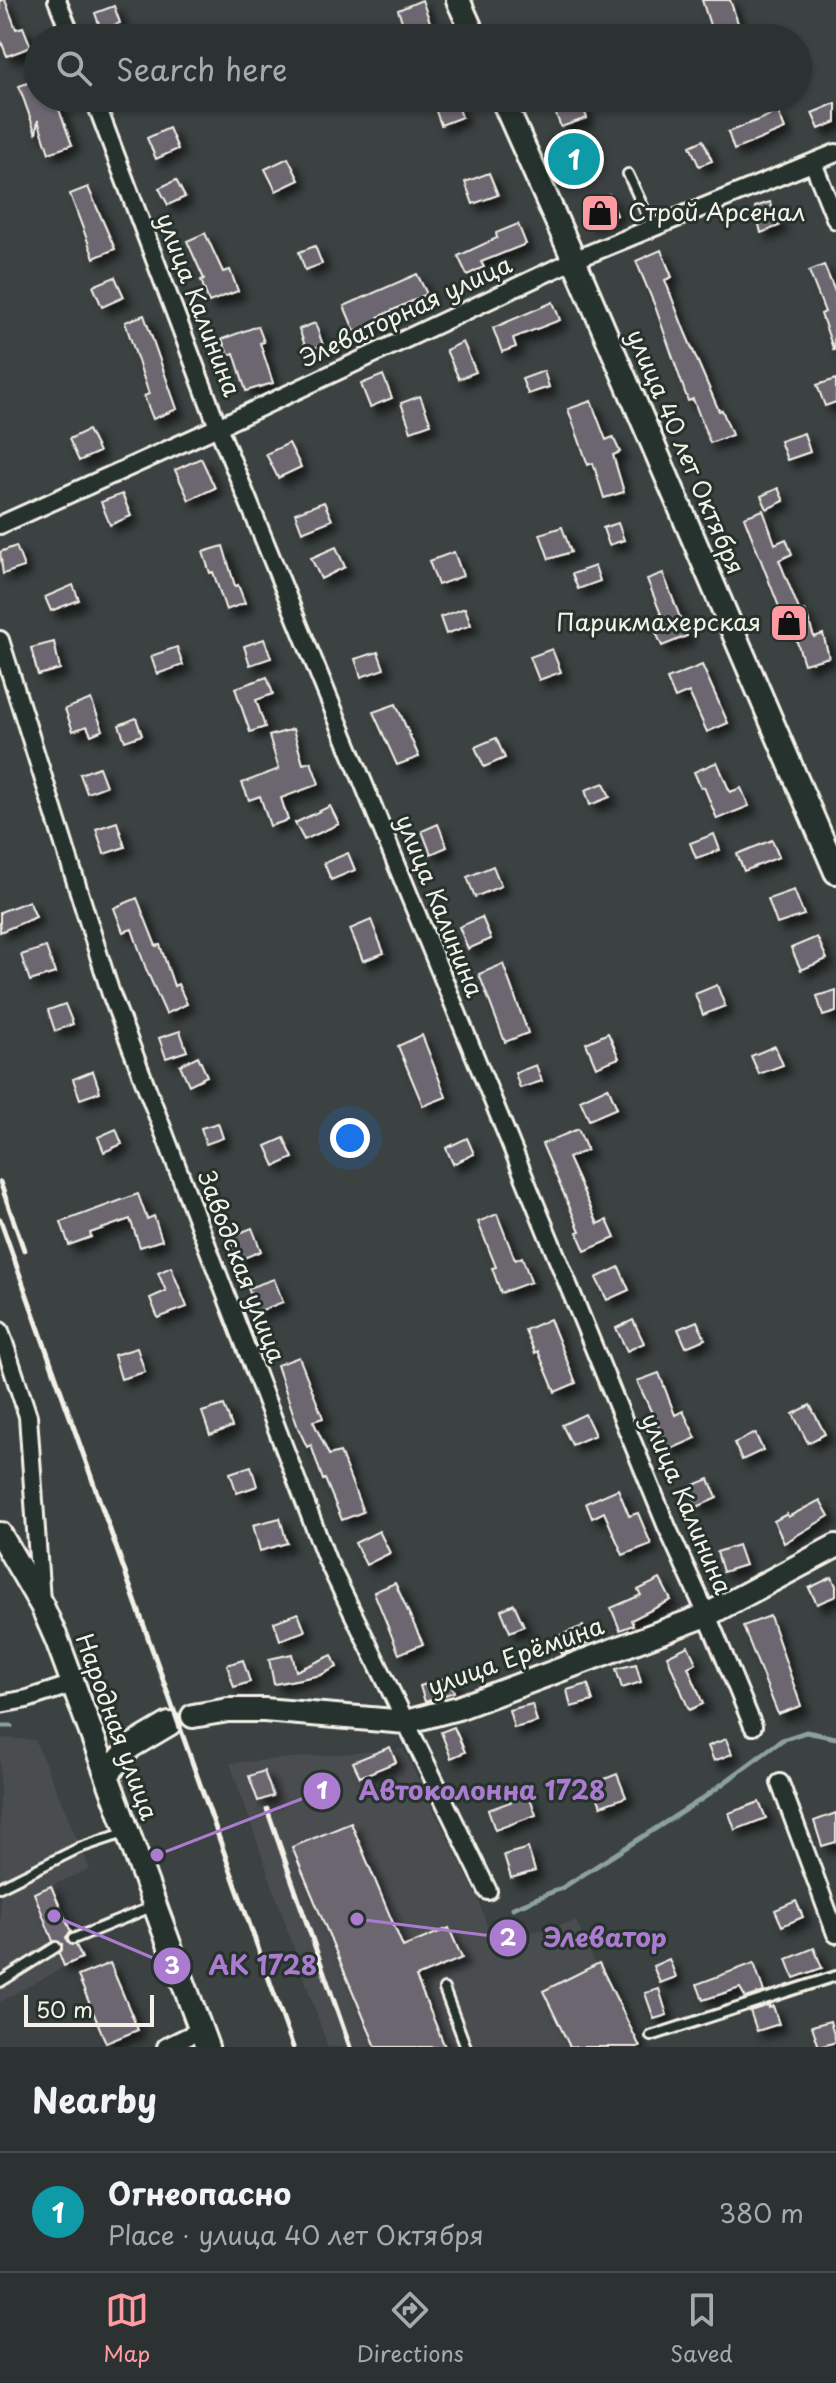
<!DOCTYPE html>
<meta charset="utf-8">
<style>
body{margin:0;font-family:"Playpen Sans",sans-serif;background:#383e3d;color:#f1f3f6}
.scale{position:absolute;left:24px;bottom:20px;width:130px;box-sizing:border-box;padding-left:8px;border:4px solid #f4f1e8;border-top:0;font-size:22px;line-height:28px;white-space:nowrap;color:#f4f1e8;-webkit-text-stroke:6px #26332d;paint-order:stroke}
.you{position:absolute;left:350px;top:1138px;width:28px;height:28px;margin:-20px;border:6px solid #fff;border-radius:50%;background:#1a73e8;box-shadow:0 0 0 12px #1a73e833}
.badge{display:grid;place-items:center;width:52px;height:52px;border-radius:50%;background:#ff9aa2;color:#fff;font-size:26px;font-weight:700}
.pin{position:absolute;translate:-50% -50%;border:4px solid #fff;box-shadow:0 2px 8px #0006}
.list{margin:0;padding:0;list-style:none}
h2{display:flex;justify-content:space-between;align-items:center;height:104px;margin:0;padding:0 32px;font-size:34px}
h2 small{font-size:26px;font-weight:400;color:#a6aaab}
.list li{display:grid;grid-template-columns:52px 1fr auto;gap:24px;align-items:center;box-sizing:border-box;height:120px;padding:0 32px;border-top:2px solid #484d4d}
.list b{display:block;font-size:30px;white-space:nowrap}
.list p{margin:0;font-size:26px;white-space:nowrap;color:#a6aaab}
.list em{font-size:26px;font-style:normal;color:#a6aaab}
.icon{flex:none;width:44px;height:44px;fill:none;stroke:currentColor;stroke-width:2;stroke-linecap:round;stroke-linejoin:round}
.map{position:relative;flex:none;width:836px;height:2047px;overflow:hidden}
.search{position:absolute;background:#2c3231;box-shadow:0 2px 6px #0004;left:24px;right:24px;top:24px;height:88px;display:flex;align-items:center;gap:20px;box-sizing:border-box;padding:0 28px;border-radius:44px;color:#a6aaab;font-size:30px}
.sheet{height:224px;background:#2c3231}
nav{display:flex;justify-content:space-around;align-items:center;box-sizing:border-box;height:112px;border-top:2px solid #484d4d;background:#2c3231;font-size:22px;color:#a6aaab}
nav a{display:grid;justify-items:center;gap:4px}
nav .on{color:#ff9aa2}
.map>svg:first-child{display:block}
.built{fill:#4a4d4f}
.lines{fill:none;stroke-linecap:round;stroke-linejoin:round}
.stream{stroke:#8da19f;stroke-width:5}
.building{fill:#6c6670;stroke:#f4f1e8;stroke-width:2;filter:url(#shadow)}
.lane-casing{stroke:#f4f1e8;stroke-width:14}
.street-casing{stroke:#f4f1e8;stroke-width:22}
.secondary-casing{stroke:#f4f1e8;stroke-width:28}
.lane{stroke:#26332d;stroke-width:8}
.street{stroke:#26332d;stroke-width:16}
.secondary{stroke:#26332d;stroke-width:22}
.rail{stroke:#f4f1e8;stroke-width:5}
.labels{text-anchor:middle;stroke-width:6;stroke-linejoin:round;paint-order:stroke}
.poi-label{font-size:24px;fill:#f4f1e8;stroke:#26332d;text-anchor:start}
.street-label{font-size:24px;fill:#f4f1e8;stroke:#26332d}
.leader{fill:none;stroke:#ab7bcf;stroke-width:3}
.callout-dot{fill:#ab7bcf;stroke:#26332d;stroke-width:3}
.mark-label{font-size:24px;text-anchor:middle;font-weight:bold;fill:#fff}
.callout-label{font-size:26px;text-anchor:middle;font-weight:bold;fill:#ab7bcf;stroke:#26332d;stroke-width:6;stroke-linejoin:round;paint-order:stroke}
</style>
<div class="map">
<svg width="836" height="2047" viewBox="0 0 836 2047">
<defs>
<filter id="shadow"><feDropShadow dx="7" dy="7" stdDeviation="4" flood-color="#0009"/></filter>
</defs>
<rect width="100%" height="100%" fill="#3b4241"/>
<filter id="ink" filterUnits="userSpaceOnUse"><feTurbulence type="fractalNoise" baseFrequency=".0125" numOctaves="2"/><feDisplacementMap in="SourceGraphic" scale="16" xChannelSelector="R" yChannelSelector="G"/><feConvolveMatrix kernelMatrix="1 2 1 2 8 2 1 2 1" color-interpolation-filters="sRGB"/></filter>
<g filter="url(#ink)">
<path class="built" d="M0 1738 35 1740 90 1869 34 1893 64 1967 0 2002Z
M403 1749 478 1898 492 1942 576 1921 597 1967 599 1963 640 2047H328L230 1763Z"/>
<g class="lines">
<path class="stream" d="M0 1726H11
M513 1908 562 1888 702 1799 782 1740 806 1732 836 1738"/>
</g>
<path class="building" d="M0 0H5L16 29 23 27 31 47 7 56 0 39Z
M422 0 430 22 406 32 398 10Z
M702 0H730L740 29 714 38Z
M114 6 120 23 101 30 95 13Z
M38 79V98L67 100 57 104 72 145 49 153 38 120 36 134 19 86Z
M445 98H455L462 117 441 125 433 103Z
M580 100 587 118 561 127 554 109Z
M836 103V122L819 129 812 113Z
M778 112 785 129 734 150 728 132Z
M169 128 178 149 156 159 147 138Z
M703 140 712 161 699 166 690 146Z
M288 158 299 180 276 191 265 169Z
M489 173 498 195 473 204 465 182Z
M176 180 185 197 168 205 159 188Z
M88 187 115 249 94 258 70 194Z
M609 194 617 215 589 224 581 204Z
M770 202 779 226 761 233 755 207Z
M518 224 526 244 481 262 484 267 467 275 458 256 497 238 496 233Z
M205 233 223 272 230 270 238 291 209 302 201 280 204 279 187 241Z
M315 246 322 264 305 270 299 252Z
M661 250 672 277 665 280 685 332 719 411 722 410 732 435 710 443 693 399 688 401 655 306 636 261Z
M824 265 836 294 834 351 821 314 825 312 809 271Z
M417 274 427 294 378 317 379 322 355 332 344 306Z
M115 277 124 297 102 307 93 286Z
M553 302 560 320 513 338 516 347 502 352 493 328Z
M144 315 177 409 153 419 144 396 149 394 125 322Z
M315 323 323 345 307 351 299 329Z
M258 326 264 342 260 343 273 383 246 391 234 353 228 355 222 339Z
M463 342 476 372 459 379 446 350Z
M544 371 549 387 528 394 522 379Z
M383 375 392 398 370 407 361 384Z
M836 379V402L825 406 817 385Z
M420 396 431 424 411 431 401 403Z
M591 401 606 440 613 437 620 452 613 455 624 492 604 498 593 463 588 465 568 409Z
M88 430 99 452 79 461 69 439Z
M804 433 810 452 787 460 780 441Z
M289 443 301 467 278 478 266 454Z
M201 458 215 488 189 500 175 470Z
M778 488 784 501 767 509 761 496Z
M122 494 131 516 110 525 101 502Z
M324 502 332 520 302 532 295 513Z
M763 510 775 544 786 539 792 554 779 560 800 612 805 610 814 637 823 634 829 657 804 664 793 629 786 631 783 617 744 517Z
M618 523 624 540 609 545 603 528Z
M562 527 571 552 549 559 540 534Z
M16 546 24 567 3 574 0 552Z
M223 546 235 586 238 585 245 603 226 610 213 572 210 573 203 552Z
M336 547 345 567 321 579 311 558Z
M454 552 463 576 438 585 429 561Z
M595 566 600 581 578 589 572 574Z
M663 573 687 636 662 646 651 621 662 617 647 579Z
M73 585 79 600 51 611 45 597Z
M465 608 471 625 446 634 440 617Z
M264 639 271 658 250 665 244 646Z
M54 642 60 669 38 675 31 648Z
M177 647 183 665 157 674 151 656Z
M552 649 561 672 539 680 530 657Z
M378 652 384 669 361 677 355 659Z
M702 665 728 723 707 732 689 692 675 698 667 679Z
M267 677 273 694 256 700 265 727 250 732 235 688Z
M91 699 103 730 91 735 87 726 73 731 65 709Z
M396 704 419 757 397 765 373 712Z
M136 718 142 735 125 741 119 725Z
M293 729 303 764 311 762 319 784 281 798 288 820 270 826 260 796 249 800 242 783 279 769 269 736Z
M496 738 505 758 484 767 475 747Z
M717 762 730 792 741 788 749 806 717 819 704 787 701 788 694 772Z
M99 767 106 786 87 793 80 774Z
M604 783 610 797 590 805 585 790Z
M330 806 339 824 304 840 295 823Z
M117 822 125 847 104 854 96 829Z
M438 824 447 847 431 854 422 831Z
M714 834 720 850 696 858 690 843Z
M772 840 779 857 744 871 737 854Z
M348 853 355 870 331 880 324 863Z
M493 866 501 886 475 897 467 877Z
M794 890 804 915 777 924 768 899Z
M137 898 156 946 160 945 174 986 178 984 187 1004 166 1014 146 969 132 929 123 932 114 908Z
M29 901 36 917 0 932V912Z
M482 917 491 939 468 949 459 927Z
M371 920 384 953 363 961 350 929Z
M817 937 827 959 801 970 791 948Z
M46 947 55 973 30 981 21 955Z
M503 964 528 1033 505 1042 479 974Z
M717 985 725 1006 703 1015 695 994Z
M836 990V1012L823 1016 817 996Z
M65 1004 73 1024 55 1031 48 1010Z
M180 1031 187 1051 166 1058 159 1038Z
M608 1033 619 1058 596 1067 586 1043Z
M422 1035 446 1097 423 1106 398 1046Z
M775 1046 783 1065 759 1074 751 1056Z
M198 1056 207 1076 189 1085 180 1065Z
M536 1065 542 1081 520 1088 515 1073Z
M93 1071 100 1092 80 1099 73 1079Z
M608 1087 617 1108 589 1120 580 1100Z
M218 1123 223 1138 206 1144 201 1128Z
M116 1129 122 1144 104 1152 98 1137Z
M578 1129 587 1150 568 1158 598 1224 607 1220 615 1238 585 1251 577 1232 580 1231 542 1144Z
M284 1138 293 1158 275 1166 266 1146Z
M467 1138 474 1154 453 1164 446 1148Z
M138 1194 147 1219 154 1216 162 1240 140 1247 130 1219 90 1233 91 1237 69 1245 61 1222Z
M497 1214 515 1260 522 1257 531 1282 501 1293 492 1268 496 1267 478 1222Z
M252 1228 261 1251 239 1260 229 1237Z
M171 1267 187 1307 158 1318 150 1298 166 1291 158 1273Z
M619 1267 629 1290 607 1300 596 1278Z
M274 1279 283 1302 257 1312 248 1288Z
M550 1319 576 1383 555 1392 538 1351 535 1353 525 1330Z
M633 1320 644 1343 627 1351 616 1328Z
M697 1321 705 1339 686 1347 678 1329Z
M137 1348 145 1372 121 1379 114 1355Z
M299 1357 323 1418 313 1421 329 1455 340 1452 363 1512 342 1520 325 1479 323 1480 311 1445 307 1447 298 1428 277 1365Z
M659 1373 675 1415 683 1411 696 1438 669 1450 637 1381Z
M224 1405 232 1427 210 1435 202 1412Z
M810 1405 825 1434 808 1443 793 1414Z
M585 1414 595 1435 572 1445 562 1425Z
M755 1433 763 1450 742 1460 734 1443Z
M251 1466 257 1486 237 1493 230 1473Z
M709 1479 717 1498 697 1507 689 1487Z
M618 1489 629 1516 638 1513 651 1544 623 1555 604 1512 592 1518 586 1503Z
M820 1500 829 1516 784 1543 774 1521 787 1514 788 1517Z
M280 1518 287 1543 260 1551 253 1525Z
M379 1531 390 1553 366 1565 355 1543Z
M738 1545 745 1565 723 1572 717 1552Z
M832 1577 836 1586V1596L817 1604 809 1588Z
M660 1579 671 1600 631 1620 633 1625 620 1630 611 1608 641 1595 638 1590Z
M395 1583 423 1644 399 1654 374 1592Z
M514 1604 524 1626 510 1632 501 1610Z
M298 1613 305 1631 280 1640 274 1622Z
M770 1616 801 1706 778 1714 743 1626Z
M583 1626 590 1642 562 1654 555 1637Z
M688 1646 696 1663 688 1667 703 1704 689 1710 667 1656Z
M292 1654 296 1671 332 1655 337 1667 321 1675 274 1684 269 1659Z
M243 1660 250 1682 234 1687 227 1665Z
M636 1664 641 1682 622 1688 616 1669Z
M449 1677 454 1692 425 1702 420 1686Z
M588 1684 593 1701 571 1707 567 1690Z
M532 1704 537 1722 514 1728 509 1710Z
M454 1727 465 1752 451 1758 441 1732Z
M726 1739 732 1754 714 1761 708 1746Z
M390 1747 396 1762 360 1777 353 1762Z
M264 1771 273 1796 258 1801 249 1776Z
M617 1774 626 1797 601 1806 592 1784Z
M529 1795 536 1815 495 1830 488 1810Z
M759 1802 766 1818 735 1830 729 1813Z
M836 1813V1842L822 1846 814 1821Z
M351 1823 403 1947 449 1928 462 1958 416 1977 445 2047H376L292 1847Z
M528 1848 535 1871 511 1878 504 1855Z
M51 1886 71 1932 66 1937 67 1942 76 1945 82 1958 64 1966 59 1953 62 1950V1944L53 1941 34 1893Z
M796 1901 803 1917 782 1926 775 1910Z
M814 1948 822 1968 794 1978 787 1959Z
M669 1959 676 1977 660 1983 653 1966Z
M110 1963 138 2030 106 2043 78 1976Z
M599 1963 640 2047H570L543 1991Z
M754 1963 764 1992 746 1998 740 1988 703 2000 697 1984Z
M659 1989 667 2015 654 2019 645 1993Z
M769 2005V2008L773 2006 779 2024 757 2031 750 2011Z
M830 2021 836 2042 819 2047 812 2026Z"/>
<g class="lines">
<defs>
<path id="lane" d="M628 174 653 228
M0 1887 79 1848 127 1832
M73 1939 154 1906
M0 1982 56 1947
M444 1989 466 2047
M651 2036 836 1976"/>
<path id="street" d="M57 0 72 38
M94 98 218 427 667 1527 707 1615 753 1726
M813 163 836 220
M0 525 218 427 574 260 836 153
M0 640 111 994 327 1560 488 1891
M0 1331 28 1416 41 1601
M0 1704 27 1699 73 1684
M780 1783 836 1934
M166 2047 201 2030"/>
<path id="secondary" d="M458 0 475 38
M502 98 574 260 836 872
M0 1534 42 1606 57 1640 207 2047
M193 1716 228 1710H264L406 1722 458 1708 707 1615 836 1546
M107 1775 130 1747 169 1724"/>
</defs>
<use href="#lane" class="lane-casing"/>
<use href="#street" class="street-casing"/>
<use href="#secondary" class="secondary-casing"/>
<use href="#lane" class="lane"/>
<use href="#street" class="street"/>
<use href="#secondary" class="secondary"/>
<path class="rail" d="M0 1182 24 1250
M0 1219C100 1494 195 1771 293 2047
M267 1809 350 2047"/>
</g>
</g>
<defs>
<symbol id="shop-square" viewBox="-11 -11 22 22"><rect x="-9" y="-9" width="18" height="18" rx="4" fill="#ff9aa2" stroke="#26332d"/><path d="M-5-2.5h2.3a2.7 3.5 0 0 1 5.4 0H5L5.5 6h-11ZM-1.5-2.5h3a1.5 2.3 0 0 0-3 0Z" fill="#111"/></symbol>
</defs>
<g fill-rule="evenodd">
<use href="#shop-square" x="578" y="191" width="44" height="44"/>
<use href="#shop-square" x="767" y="601" width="44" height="44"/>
</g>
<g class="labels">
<g class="poi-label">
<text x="628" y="221">Строй Арсенал</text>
<text x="761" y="631" text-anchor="end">Парикмахерская</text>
</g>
<g class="street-label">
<text transform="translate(198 305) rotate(69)" y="8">улица Калинина</text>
<text transform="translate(406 312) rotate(-25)" y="8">Элеваторная улица</text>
<text transform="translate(685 452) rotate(67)" y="8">улица 40 лет Октября</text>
<text transform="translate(439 906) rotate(68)" y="8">улица Калинина</text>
<text transform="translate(241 1267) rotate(69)" y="8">Заводская улица</text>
<text transform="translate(686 1504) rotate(67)" y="8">улица Калинина</text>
<text transform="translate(516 1657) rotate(-20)" y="8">улица Ерёмина</text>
<text transform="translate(116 1727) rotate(70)" y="8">Народная улица</text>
</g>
</g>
<path class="leader" d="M157 1855L322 1791M357 1919L508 1938M54 1916L172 1966"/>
<g class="callout-dot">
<circle cx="157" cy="1855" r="8"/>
<circle cx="357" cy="1919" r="8"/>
<circle cx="54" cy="1916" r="8"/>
<circle cx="322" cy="1791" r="20"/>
<circle cx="508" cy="1938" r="20"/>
<circle cx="172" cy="1966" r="20"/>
</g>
<g class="mark-label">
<text x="322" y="1799">1</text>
<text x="508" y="1946">2</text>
<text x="172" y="1974">3</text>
</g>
<g class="callout-label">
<text x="482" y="1800">Автоколонна 1728</text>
<text x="605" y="1947">Элеватор</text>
<text x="263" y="1975">АК 1728</text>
</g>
</svg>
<div class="scale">50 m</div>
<div class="you"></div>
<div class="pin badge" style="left:574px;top:159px;background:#0f9aa8">1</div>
<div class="search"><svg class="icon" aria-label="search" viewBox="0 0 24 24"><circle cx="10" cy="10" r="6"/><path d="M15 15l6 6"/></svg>Search here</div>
</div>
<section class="sheet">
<h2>Nearby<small></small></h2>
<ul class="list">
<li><span class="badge" style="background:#0f9aa8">1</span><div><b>Огнеопасно</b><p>Place · улица 40 лет Октября</p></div><em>380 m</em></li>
</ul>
</section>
<nav>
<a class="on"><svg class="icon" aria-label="map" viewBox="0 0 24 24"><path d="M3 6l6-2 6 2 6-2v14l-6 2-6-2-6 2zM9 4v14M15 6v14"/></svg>Map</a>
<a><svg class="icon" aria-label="directions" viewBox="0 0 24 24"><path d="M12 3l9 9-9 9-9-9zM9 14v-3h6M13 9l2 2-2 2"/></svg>Directions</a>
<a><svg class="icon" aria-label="saved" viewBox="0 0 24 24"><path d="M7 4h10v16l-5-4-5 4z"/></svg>Saved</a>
</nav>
